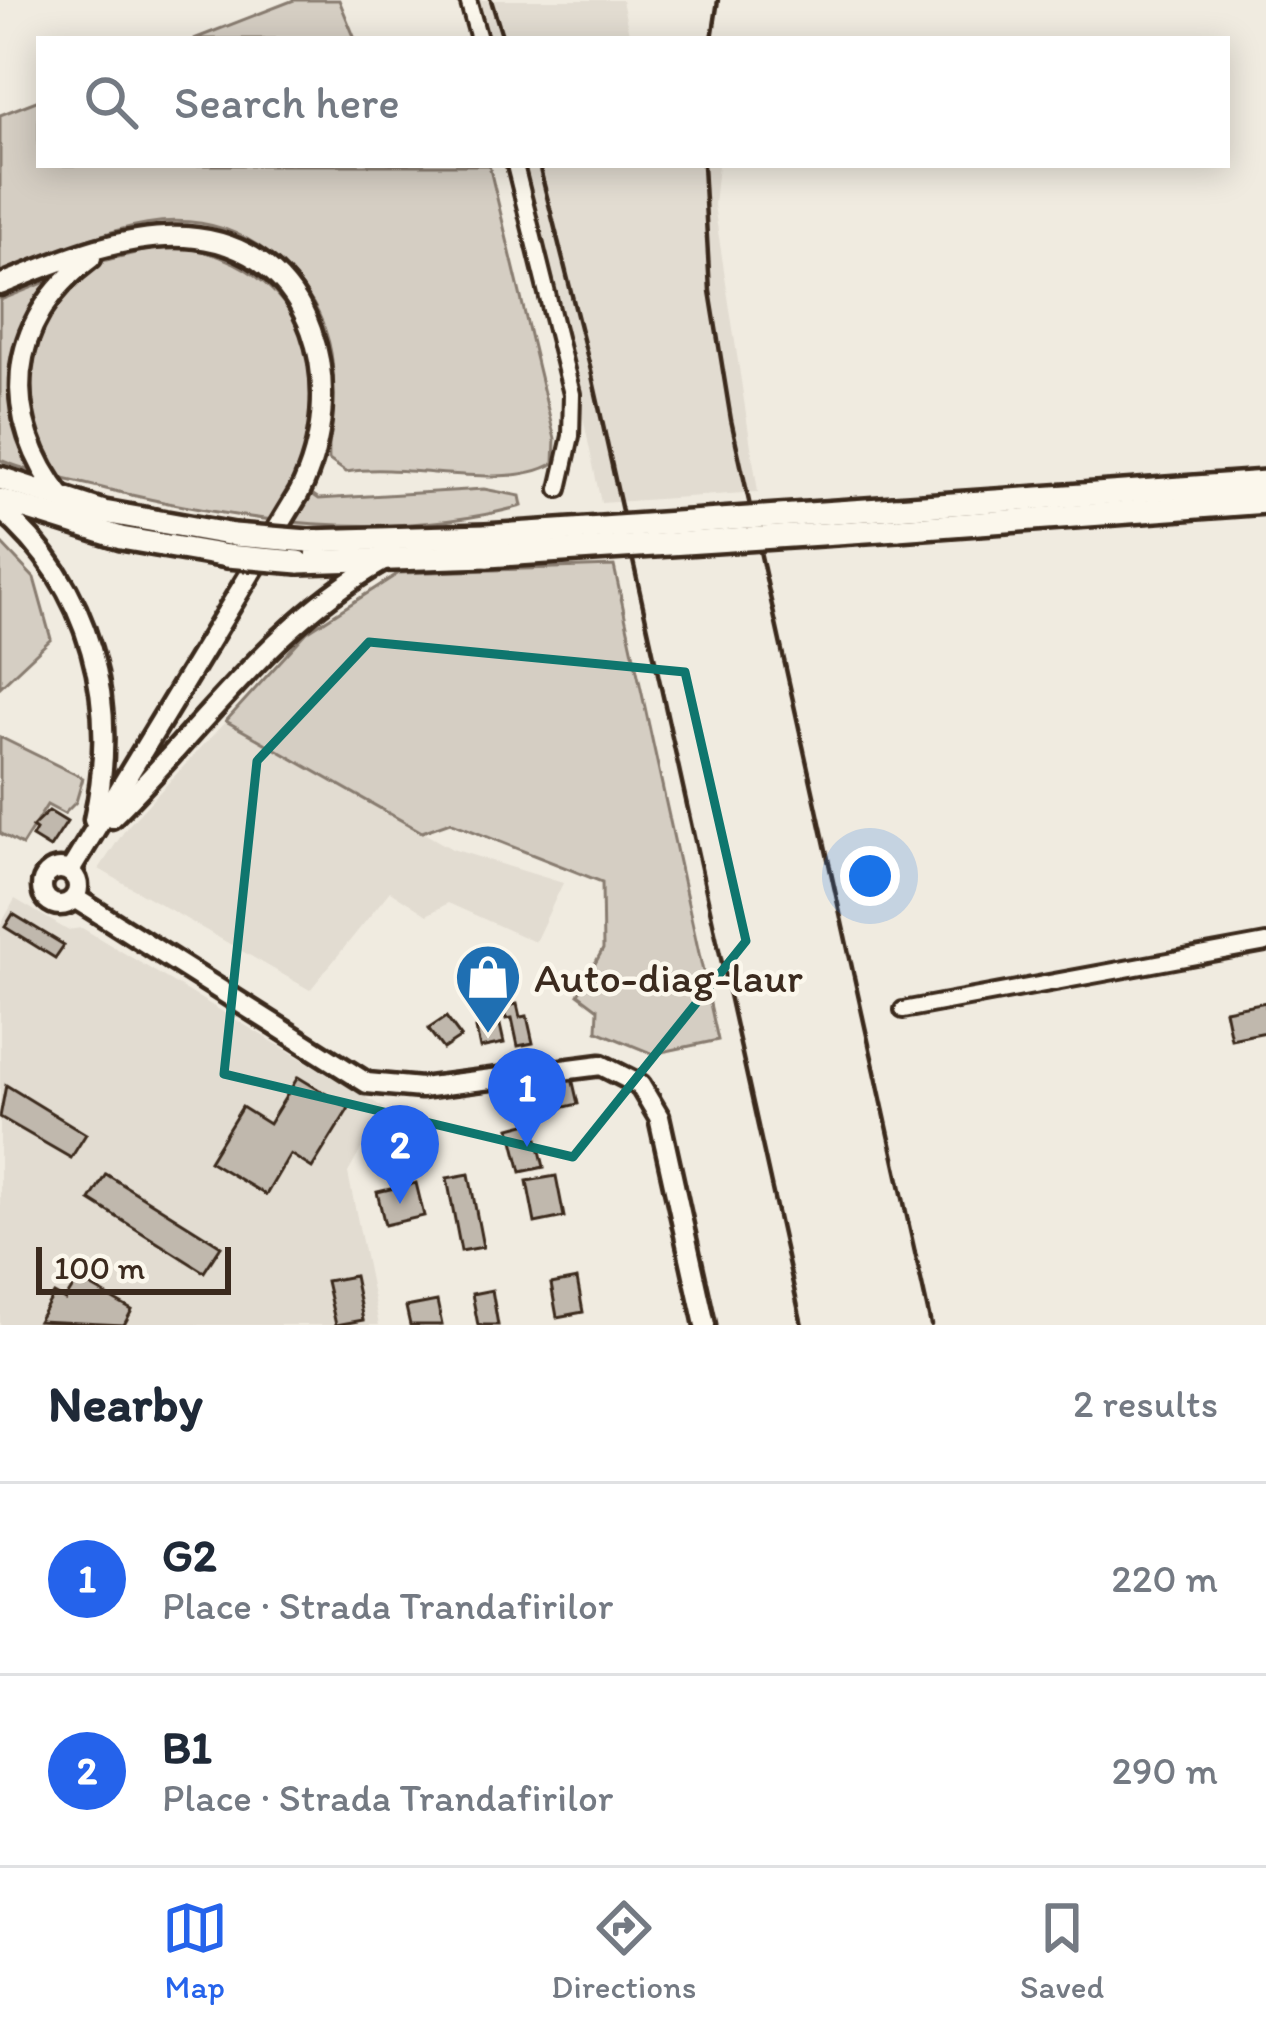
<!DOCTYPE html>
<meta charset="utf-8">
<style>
body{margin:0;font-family:Itim,sans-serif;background:#f6f6f7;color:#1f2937}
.scale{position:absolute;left:36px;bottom:30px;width:195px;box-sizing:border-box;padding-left:12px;border:6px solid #3b2a1e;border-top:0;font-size:33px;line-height:42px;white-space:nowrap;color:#3b2a1e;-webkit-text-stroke:9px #fbf7ec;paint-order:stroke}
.you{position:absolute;left:870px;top:876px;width:42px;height:42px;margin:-30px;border:9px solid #fff;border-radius:50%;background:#1a73e8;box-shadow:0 0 0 18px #1a73e833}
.badge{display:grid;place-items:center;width:78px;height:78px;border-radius:50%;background:#2563eb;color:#fff;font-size:39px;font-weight:700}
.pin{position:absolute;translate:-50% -99px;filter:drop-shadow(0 3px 6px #0008)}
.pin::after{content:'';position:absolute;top:63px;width:42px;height:36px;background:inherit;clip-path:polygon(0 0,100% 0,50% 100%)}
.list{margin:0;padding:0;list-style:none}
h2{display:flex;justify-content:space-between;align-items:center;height:156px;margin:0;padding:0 48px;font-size:51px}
h2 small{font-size:39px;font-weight:400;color:#747a83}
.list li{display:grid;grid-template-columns:78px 1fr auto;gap:36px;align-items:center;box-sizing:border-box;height:192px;padding:0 48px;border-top:3px solid #e0e1e3}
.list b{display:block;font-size:45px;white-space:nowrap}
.list p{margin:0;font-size:39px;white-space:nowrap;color:#747a83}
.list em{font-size:39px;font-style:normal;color:#747a83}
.icon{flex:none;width:66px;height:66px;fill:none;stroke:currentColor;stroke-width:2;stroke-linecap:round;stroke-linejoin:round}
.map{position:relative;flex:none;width:1266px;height:1325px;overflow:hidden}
.search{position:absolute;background:#fff;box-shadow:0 6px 30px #0003;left:36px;right:36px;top:36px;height:132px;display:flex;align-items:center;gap:30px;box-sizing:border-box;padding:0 42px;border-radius:0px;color:#747a83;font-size:45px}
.sheet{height:540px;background:#fff}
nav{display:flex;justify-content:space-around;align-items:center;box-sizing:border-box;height:168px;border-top:3px solid #e0e1e3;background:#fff;font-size:33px;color:#747a83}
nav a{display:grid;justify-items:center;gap:6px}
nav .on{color:#2563eb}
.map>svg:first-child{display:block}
.built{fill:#e2dcd1}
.green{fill:#d5cec3;stroke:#887c70;stroke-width:3}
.building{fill:#c0b8ad;stroke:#3b2a1e;stroke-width:3}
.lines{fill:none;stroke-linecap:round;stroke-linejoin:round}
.minor-casing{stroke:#3b2a1e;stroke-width:22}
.major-casing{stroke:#3b2a1e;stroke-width:27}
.highway-casing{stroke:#3b2a1e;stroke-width:30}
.minor{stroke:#fbf7ec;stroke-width:14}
.major{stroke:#fbf7ec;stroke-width:18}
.highway{stroke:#fbf7ec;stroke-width:21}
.rail{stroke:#3b2a1e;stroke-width:4.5}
.highway-bridge-casing{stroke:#3b2a1e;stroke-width:30;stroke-linecap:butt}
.highway-bridge{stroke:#fbf7ec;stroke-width:21}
.marked{fill:none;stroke:#0f766e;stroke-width:9;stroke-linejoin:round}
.labels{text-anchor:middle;stroke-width:9;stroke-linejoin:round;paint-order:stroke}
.poi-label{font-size:42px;fill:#3b2a1e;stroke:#fbf7ec;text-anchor:start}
</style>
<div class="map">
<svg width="1266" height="1325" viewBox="0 0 1266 1325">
<rect width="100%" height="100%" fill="#f0ebe0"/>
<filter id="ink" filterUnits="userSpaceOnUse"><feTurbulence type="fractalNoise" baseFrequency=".00833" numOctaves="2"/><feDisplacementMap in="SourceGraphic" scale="24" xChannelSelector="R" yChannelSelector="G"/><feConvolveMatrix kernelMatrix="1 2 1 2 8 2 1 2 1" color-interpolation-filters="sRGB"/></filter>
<g filter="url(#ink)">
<g class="built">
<polygon points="473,0 622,0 630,39 485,39"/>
<polygon points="523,165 718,165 714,205 758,492 601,503 558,298"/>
<polygon points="226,721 452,849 563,883 535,942 448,903 427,915 390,891 310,990 99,869 127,827"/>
<polygon points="15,899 67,930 82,928 384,1108 348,1173 379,1325 0,1325 0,926"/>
</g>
<g class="green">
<polygon points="294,0 339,0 355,39 194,39"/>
<path d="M39,100V165H489L555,439L554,463C506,492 410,462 346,472L329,460C327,417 341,377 326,333C317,303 297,278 274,258C188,184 88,238 0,278V115Z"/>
<path d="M168,245C268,254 326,327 313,428C311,446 299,464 293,481L319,499L484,489L520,496L522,506C385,543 241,522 106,489C71,480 34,474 0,460V300L94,263Z"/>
<polygon points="0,542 34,578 51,639 0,687"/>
<polygon points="614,566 718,1040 653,1054 597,1031 598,1009 578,994 603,949 602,882 450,822 422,832 226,721 307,632 399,573"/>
<polygon points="0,737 83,778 76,802 64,814 47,805 22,845 0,833"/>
</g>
<g class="building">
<polygon points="49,811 67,822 50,848 32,837 36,830 32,827"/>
<polygon points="13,914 64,945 55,958 5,927"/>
<polygon points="1266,1002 1266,1032 1231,1039 1225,1010"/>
<polygon points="517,1004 520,1017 527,1016 533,1043 518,1046 512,1018 506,1019 503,1007"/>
<polygon points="446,1017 461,1037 443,1049 428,1029"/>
<polygon points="500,1025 504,1043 480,1048 476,1029"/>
<polygon points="298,1077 349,1108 312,1168 290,1154 266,1195 209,1161 242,1107 269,1124"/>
<polygon points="572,1078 578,1104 540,1113 534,1086"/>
<polygon points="6,1085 86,1134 71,1158 0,1117"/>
<polygon points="533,1122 544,1167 521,1172 510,1128"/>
<polygon points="106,1174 221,1246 204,1272 90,1200"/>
<polygon points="469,1174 483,1247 461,1251 447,1178"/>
<polygon points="556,1176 564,1217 535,1223 527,1181"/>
<polygon points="416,1183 424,1216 385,1225 377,1192"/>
<polygon points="354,1276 363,1320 336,1325 326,1281"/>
<polygon points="78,1279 132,1310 124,1325 38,1321 54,1294 65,1300"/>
<polygon points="577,1279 583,1312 557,1317 551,1284"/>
<polygon points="492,1290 498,1325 478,1325 472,1294"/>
<polygon points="437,1301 442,1325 410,1325 406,1307"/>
</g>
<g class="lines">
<g class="minor-casing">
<g id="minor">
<polyline points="468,0 479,39"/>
<polyline points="515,165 572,394 571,436 559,489"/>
<polyline points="903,1010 1266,943"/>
</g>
</g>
<g class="major-casing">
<g id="major">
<path d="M0,285C57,262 123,233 186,237C318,246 350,392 299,493L70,871"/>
<path d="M63,499C0,419 4,322 91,258"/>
<path d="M0,509C92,587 120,704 94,820"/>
<path d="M111,818C201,731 271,624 382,562"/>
<circle cx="60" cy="887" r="18"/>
<polyline points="75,898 367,1083 421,1088 601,1065 640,1085 659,1117 705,1325"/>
</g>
</g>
<g class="highway-casing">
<g id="highway">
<polyline points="0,478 104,512 234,535"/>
<polyline points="0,500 121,538 227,556"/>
<polyline points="895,508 1266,482"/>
<polyline points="897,529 1266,502"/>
<polyline points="308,541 486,536"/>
<polyline points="299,562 488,556"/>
</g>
</g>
<use href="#minor" class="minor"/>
<use href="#major" class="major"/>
<use href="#highway" class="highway"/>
<g class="rail">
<polyline points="491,0 503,39"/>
<polyline points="712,39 718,0"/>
<polyline points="539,165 591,371 802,1325"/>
<polyline points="703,165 710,291 731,420 931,1325"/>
</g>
<g class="highway-bridge-casing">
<g id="highway-bridge">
<polyline points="234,535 308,541"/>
<polyline points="486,536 895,508"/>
<polyline points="227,556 299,562"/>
<polyline points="488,556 897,529"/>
</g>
</g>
<use href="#highway-bridge" class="highway-bridge"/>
</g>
</g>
<path class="marked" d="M369,642L685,672L746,941L573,1157L224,1074L257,761Z"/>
<defs>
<g id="shop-pin" transform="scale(3.45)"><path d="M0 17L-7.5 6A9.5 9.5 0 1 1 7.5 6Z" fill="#1f6fb2" stroke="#fbf7ec"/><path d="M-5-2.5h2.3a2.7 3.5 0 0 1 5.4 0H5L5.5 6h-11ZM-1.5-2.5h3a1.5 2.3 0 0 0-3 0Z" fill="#fff"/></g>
</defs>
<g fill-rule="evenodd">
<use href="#shop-pin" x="488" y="977"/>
</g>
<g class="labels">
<g class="poi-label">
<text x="534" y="992">Auto-diag-laur</text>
</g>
</g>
</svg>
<div class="scale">100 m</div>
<div class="you"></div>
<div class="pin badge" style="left:527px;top:1147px">1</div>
<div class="pin badge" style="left:400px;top:1204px">2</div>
<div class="search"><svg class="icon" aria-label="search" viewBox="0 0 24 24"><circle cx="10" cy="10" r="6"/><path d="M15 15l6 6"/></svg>Search here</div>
</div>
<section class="sheet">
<h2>Nearby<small>2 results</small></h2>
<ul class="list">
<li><span class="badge">1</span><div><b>G2</b><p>Place · Strada Trandafirilor</p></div><em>220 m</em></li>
<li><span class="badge">2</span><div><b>B1</b><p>Place · Strada Trandafirilor</p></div><em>290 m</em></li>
</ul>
</section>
<nav>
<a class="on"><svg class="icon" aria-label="map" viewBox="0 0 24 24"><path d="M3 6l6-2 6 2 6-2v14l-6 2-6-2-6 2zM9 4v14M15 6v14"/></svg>Map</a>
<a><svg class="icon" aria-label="directions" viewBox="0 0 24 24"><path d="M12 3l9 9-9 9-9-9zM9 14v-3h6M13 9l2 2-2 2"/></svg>Directions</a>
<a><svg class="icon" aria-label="saved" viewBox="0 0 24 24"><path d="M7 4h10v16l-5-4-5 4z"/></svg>Saved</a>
</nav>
